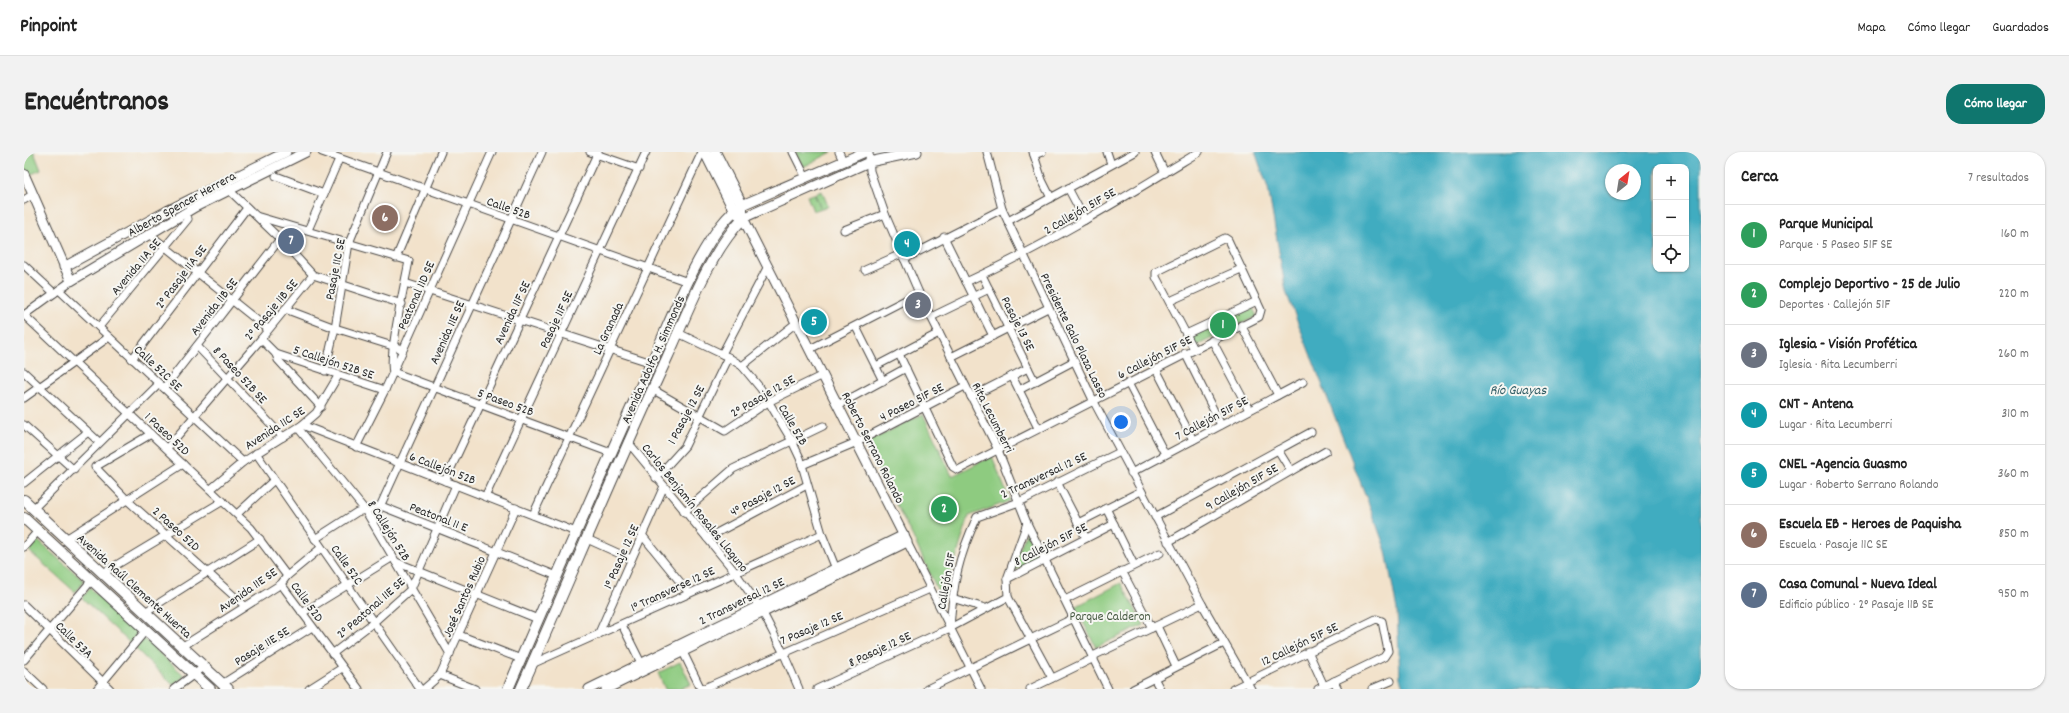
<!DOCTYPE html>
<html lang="es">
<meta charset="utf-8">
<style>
body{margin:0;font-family:Dekko,sans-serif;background:#f2f2f2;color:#222}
.controls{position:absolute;right:12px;top:12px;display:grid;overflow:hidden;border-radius:8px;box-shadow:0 1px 3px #0004}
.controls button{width:36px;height:36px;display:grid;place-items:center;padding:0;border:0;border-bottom:1px solid #e0e0e0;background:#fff;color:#222;font:20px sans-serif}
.compass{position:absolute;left:1581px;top:12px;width:36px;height:36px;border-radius:50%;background:#fff;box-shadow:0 1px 3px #0004;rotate:30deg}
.you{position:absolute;left:1097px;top:270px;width:14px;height:14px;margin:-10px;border:3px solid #fff;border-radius:50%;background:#1a73e8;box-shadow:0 0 0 6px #1a73e833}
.badge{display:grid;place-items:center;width:26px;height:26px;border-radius:50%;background:#0f766e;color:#fff;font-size:13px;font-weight:700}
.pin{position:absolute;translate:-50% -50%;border:2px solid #fff;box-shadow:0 1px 4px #0006}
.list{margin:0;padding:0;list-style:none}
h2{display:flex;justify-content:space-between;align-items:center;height:52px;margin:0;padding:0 16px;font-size:17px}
h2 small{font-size:13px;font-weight:400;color:#767676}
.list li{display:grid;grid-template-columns:26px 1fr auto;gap:12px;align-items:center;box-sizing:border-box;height:60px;padding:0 16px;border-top:1px solid #e0e0e0}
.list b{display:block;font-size:15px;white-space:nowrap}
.list p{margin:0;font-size:13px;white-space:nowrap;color:#767676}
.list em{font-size:13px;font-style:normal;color:#767676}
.icon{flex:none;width:22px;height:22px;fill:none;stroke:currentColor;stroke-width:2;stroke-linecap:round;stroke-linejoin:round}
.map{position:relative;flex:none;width:1677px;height:537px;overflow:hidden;border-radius:16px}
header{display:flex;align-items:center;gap:24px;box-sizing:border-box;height:56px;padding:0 20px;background:#fff;border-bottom:1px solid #e0e0e0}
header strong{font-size:19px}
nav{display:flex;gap:22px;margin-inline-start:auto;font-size:14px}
.intro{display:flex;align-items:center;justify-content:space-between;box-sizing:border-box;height:96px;padding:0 24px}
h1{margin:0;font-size:28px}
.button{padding:10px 18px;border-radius:16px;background:#0f766e;color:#fff;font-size:14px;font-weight:700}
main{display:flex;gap:24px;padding:0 24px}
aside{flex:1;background:#fff;border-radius:16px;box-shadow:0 1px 3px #0004}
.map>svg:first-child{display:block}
.green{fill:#8ecb80;stroke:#5c7b56}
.water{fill:#41acc0;stroke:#366c76;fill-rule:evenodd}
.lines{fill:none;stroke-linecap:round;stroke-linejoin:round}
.minor-casing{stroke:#494643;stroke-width:9}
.tertiary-casing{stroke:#494643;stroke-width:11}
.secondary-casing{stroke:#494643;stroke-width:12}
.minor{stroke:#fff;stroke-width:7}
.tertiary{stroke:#fff;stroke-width:9}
.secondary{stroke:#fff;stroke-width:10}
.labels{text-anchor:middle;stroke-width:4;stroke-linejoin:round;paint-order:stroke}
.street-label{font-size:13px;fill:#2b2b2b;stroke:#f6f6f2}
.park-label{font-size:13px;fill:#495b44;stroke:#f6f6f2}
.water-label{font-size:14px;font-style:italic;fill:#345f67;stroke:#f6f6f2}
</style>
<header>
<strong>Pinpoint</strong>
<nav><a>Mapa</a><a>Cómo llegar</a><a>Guardados</a></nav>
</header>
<div class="intro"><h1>Encuéntranos</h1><a class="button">Cómo llegar</a></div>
<main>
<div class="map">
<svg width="1677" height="537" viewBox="0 0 1677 537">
<rect width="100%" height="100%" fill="#f6f6f2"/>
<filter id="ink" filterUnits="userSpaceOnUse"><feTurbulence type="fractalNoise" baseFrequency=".025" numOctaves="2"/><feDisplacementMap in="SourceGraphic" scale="8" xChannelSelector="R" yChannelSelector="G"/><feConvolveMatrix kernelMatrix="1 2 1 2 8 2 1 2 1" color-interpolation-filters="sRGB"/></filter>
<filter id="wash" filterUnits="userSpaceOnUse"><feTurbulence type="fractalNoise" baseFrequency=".012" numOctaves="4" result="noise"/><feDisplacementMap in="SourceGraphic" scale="16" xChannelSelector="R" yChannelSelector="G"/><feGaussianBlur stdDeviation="0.9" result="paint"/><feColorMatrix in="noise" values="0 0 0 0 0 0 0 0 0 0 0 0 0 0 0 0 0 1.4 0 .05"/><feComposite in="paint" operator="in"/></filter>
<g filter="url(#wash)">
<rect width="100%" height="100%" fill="#f2e2cb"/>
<g class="green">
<polygon points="0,0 10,0 17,18 3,24 0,16"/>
<polygon points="771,0 808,0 779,15"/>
<polygon points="798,39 804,54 789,59 783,44 790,42 796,55 791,42"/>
<polygon points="1227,153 1233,164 1172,194 1165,182"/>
<polygon points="899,262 928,324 968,304 986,349 945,364 920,445 917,446 889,385 840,292"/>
<polygon points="1003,379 1015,407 987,420"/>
<polygon points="13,388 60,429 51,440 5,399"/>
<polygon points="1097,431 1120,473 1072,495 1051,455"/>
<polygon points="66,436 115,481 106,491 58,446"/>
<polygon points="120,487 161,524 149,533 111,496"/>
<polygon points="656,510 667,532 656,537 641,537 634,521"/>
</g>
<path class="water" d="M1231,0H1677V537H1380L1376,526L1373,458L1362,399L1348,360L1262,140L1244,36ZM1632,15H1662V117H1632ZM1587,18H1611V42H1587Z"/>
</g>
<g filter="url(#ink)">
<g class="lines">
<g class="minor-casing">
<g id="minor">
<polyline points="298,0 664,130"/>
<polyline points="566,0 615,17"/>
<polyline points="769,0 782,26"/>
<polyline points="815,0 819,9"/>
<polyline points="845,0 846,19 861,62 895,141 974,298 1003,371 1084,537"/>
<polyline points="963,0 978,57 1069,248 1178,452 1227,537"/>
<polyline points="1009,0 1018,28 1027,46"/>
<polyline points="1083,0 1087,12"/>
<polyline points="1131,0 1141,21"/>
<polyline points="1010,3 1018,0"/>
<polyline points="252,24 300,42"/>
<polyline points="1044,36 1061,68"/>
<polyline points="205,38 256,87 289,123 378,152"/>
<polyline points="0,48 8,43"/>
<path d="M232,64L385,109C381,131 364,204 369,220L587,301"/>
<polyline points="984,69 1111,0"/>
<polyline points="284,78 315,7"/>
<polyline points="820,78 861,62"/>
<polyline points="129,85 244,177"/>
<polyline points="920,85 969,184"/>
<polyline points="372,106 417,0"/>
<polyline points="880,107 978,57"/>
<polyline points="0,113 30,141"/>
<polyline points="841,118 877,102"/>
<polyline points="958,123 1011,230"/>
<path d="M942,130C1023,93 1099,46 1175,0"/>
<polyline points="381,131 628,211"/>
<polyline points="35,138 219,310"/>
<polyline points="1146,149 1217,117"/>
<polyline points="261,157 311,176 375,196"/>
<polyline points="0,163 227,376 263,424"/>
<polyline points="0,163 47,129"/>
<polyline points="907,165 965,137"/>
<polyline points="1217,173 1254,243"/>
<polyline points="75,175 164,67"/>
<polyline points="832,175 859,229"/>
<polyline points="654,181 704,205 718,214 737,237 768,289 776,306 798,382 812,417"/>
<polyline points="1162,182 1233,149"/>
<polyline points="237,187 252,202 254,208 297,255"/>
<polyline points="1188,188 1225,258"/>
<polyline points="173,194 259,285"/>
<polyline points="786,197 895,141"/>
<polyline points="1161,201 1197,273"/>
<polyline points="252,202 361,238"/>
<polyline points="698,202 744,114"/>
<polyline points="875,202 929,315 934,318 1235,165 1237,158 1204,88 1201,86 1132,120 1132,125 1170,197"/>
<polyline points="927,205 1024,156"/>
<polyline points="108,207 223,56"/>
<polyline points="718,214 772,171"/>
<polyline points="852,214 915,181"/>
<polyline points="1132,217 1169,288"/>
<polyline points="301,219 311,176 325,91 363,0"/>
<polyline points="0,220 75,290"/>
<polyline points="988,224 1014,276"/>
<polyline points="1104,231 1141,302"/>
<polyline points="140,236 256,87"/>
<polyline points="628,237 701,279 744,250 799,223"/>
<polyline points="995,238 1050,209"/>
<polyline points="947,245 1004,216"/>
<polyline points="0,246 85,185"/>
<polyline points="814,253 882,216"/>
<polyline points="0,273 50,318"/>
<polyline points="278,273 552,380"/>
<polyline points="274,276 341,358 426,502"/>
<polyline points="127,282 71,315 103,348 221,454"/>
<polyline points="604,290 711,420 735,454"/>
<polyline points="332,295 361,238 468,0"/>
<polyline points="143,296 237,187 289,123"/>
<polyline points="1254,298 1267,319"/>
<polyline points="232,301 396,537"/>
<polyline points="778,313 833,290 941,234"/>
<polyline points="1107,321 1279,230"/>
<polyline points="632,326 661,294 704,205"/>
<polyline points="421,329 574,0"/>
<polyline points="1033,330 1062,386"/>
<polyline points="0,331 64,280"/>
<polyline points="187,337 219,310 278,273 292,261 314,224"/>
<polyline points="461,345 622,0"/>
<polyline points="1082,356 1110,413"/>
<polyline points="9,357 135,232"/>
<polyline points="660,360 709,317 799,274"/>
<polyline points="213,362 250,328"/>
<polyline points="509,363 678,0"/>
<polyline points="1131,365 1287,280"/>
<polyline points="349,370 518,0"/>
<polyline points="1054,371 1117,339"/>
<polyline points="618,383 665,441"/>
<polyline points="683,386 783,333"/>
<polyline points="42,387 159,312"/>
<polyline points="291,387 333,360 357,354 533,424"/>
<polyline points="563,387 607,407"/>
<polyline points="883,390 957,537"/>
<polyline points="1144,390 1302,299"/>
<polyline points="0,395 14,379"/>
<polyline points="372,410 514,467"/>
<polyline points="1098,419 1128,476"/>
<polyline points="79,421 199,349"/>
<polyline points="983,427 1003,371"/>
<polyline points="257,432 335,537"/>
<polyline points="984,445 1028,526"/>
<polyline points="928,446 961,456"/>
<polyline points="1041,448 1136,401"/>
<polyline points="0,453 86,537"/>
<polyline points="121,460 236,387"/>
<polyline points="278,461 369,405"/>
<polyline points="739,461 759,500 775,537"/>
<polyline points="598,473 617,511"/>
<polyline points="1133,474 1152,514"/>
<path d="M926,476C929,431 934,406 953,365L995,350L1096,300"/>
<polyline points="435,483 497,507"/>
<polyline points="574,483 640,334"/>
<polyline points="159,494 257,432 263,424 297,396"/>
<polyline points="1284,499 1300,534"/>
<polyline points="659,500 677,537"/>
<polyline points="308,502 350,470 387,437 432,333"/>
<polyline points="1069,504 1178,452"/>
<polyline points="0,508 68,428"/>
<polyline points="508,512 798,382"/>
<polyline points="0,519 19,537"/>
<polyline points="416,523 451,537"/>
<polyline points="1130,526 1136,537"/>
<polyline points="1310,529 1314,537"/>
<polyline points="198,532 288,475"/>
<polyline points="73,537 122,478"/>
<polyline points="150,537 180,515"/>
<polyline points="285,537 318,516"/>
<polyline points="400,537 416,523 492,356"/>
<polyline points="678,537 906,437"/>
<polyline points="793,537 926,476 984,445 983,427 1090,372"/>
<polyline points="903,537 1050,466"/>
<polyline points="1006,537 1070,506"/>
<polyline points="1109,537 1200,491"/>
<polyline points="1209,537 1352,467 1358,469 1364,499 1360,505 1294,537"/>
<polyline points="1348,537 1367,529"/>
</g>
</g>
<g class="tertiary-casing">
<g id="tertiary">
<polyline points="0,22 47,129 171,55 282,0"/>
<polyline points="718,53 841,0"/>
<polyline points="40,115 143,59 262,0"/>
<polyline points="565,537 880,383"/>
<polyline points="582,537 883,390 719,66 845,10 893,0"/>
</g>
</g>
<g class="secondary-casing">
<g id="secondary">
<polyline points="681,0 710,58 714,62"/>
<polyline points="691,0 718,53 718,60"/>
<polyline points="0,348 204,537"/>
<polyline points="0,366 186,537"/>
<path d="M484,537C531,428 578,320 627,212C646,171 680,77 718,53"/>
<path d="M497,537C546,427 592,315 643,206C665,158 683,105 719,66"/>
</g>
</g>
<use href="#minor" class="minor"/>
<use href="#tertiary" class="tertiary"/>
<use href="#secondary" class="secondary"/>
</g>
</g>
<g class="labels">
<g class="street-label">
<text transform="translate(157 51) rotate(-29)" y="5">Alberto Spencer Herrera</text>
<text transform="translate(485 55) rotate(19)" y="5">Calle 52B</text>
<text transform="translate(1055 58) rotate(-30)" y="5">2 Callejón 51F SE</text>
<text transform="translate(111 114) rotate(-50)" y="5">Avenida 11A SE</text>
<text transform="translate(310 117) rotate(-79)" y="5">Pasaje 11C SE</text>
<text transform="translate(156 124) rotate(-53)" y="5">2° Pasaje 11A SE</text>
<text transform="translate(391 143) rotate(-66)" y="5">Peatonal 11D SE</text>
<text transform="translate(189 154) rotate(-52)" y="5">Avenida 11B SE</text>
<text transform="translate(246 157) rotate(-50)" y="5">2° Pasaje 11B SE</text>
<text transform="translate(487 160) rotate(-65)" y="5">Avenida 11F SE</text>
<text transform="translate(531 167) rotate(-65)" y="5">Pasaje 11F SE</text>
<text transform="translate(995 171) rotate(63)" y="5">Pasaje 13 SE</text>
<text transform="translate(583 176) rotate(-65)" y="5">La Granada</text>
<text transform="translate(422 180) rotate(-66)" y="5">Avenida 11E SE</text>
<text transform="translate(1051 183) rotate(64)" y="5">Presidente Galo Plaza Lasso</text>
<text transform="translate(1130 204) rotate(-27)" y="5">6 Callejón 51F SE</text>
<text transform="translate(628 207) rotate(-66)" y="5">Avenida Adolfo H. Simmonds</text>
<text transform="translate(310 209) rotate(18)" y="5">5 Callejón 52B SE</text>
<text transform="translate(135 215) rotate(43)" y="5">Calle 52C SE</text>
<text transform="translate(217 222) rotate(47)" y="5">8 Paseo 52B SE</text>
<text transform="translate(738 243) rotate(-30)" y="5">2° Pasaje 12 SE</text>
<text transform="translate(482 249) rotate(20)" y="5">5 Paseo 52B</text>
<text transform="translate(887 249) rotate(-27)" y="5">4 Paseo 51F SE</text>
<text transform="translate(661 262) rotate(-62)" y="5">1 Pasaje 12 SE</text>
<text transform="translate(970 265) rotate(63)" y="5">Rita Lecumberri</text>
<text transform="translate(1187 265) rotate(-28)" y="5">7 Callejón 51F SE</text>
<text transform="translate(770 272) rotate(60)" y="5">Calle 52B</text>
<text transform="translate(250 275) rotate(-33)" y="5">Avenida 11C SE</text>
<text transform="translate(144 281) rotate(43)" y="5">1 Paseo 52D</text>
<text transform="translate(850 295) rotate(63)" y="5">Roberto Serrano Rolando</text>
<text transform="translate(419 315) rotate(21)" y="5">6 Callejón 52B</text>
<text transform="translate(1019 322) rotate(-25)" y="5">2 Transversal 12 SE</text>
<text transform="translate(1217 334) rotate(-30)" y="5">9 Callejón 51F SE</text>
<text transform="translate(738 343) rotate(-28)" y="5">4° Pasaje 12 SE</text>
<text transform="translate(672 355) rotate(51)" y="5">Carlos Benjamín Rosales Llaguno</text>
<text transform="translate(415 364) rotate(21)" y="5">Peatonal 11 E</text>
<text transform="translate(153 376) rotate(42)" y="5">2 Paseo 52D</text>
<text transform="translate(366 378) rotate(58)" y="5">8 Callejón 52B</text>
<text transform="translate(1026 391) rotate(-27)" y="5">8 Callejón 51F SE</text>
<text transform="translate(596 404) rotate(-66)" y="5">1° Pasaje 12 SE</text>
<text transform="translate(324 412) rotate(55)" y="5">Calle 52C</text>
<text transform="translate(921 429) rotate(-80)" y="5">Callejón 51F</text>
<text transform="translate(111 433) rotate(42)" y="5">Avenida Raúl Clemente Huerta</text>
<text transform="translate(648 436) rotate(-25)" y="5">1° Transverse 12 SE</text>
<text transform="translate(223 437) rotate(-35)" y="5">Avenida 11E SE</text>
<text transform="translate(439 444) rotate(-66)" y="5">José Santos Rubio</text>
<text transform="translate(717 448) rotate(-26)" y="5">2 Transversal 12 SE</text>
<text transform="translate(284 449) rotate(54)" y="5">Calle 52D</text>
<text transform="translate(346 455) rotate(-41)" y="5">2° Peatonal 11E SE</text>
<text transform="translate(787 475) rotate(-23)" y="5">7 Pasaje 12 SE</text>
<text transform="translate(51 487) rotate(44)" y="5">Calle 53A</text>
<text transform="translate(1275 491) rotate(-26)" y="5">12 Callejón 51F SE</text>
<text transform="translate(237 493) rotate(-32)" y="5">Pasaje 11E SE</text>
<text transform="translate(855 496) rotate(-25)" y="5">8 Pasaje 12 SE</text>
</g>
<g class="park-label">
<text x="1086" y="468">Parque Calderon</text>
</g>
<g class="water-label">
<text x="1494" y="242">Río Guayas</text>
</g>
</g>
</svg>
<div class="controls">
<button>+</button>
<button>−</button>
<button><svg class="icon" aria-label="locate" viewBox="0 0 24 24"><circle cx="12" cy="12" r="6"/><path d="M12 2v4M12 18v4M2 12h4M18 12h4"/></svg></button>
</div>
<svg class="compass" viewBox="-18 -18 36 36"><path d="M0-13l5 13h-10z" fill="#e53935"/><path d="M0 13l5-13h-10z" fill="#767676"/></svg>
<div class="you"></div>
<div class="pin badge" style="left:1199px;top:173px;background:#2e9e5b">1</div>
<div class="pin badge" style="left:920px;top:357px;background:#2e9e5b">2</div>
<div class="pin badge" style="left:894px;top:153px;background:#6b7280">3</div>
<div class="pin badge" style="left:883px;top:92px;background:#0f9aa8">4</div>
<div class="pin badge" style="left:790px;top:170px;background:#0f9aa8">5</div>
<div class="pin badge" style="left:361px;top:66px;background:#8d6e63">6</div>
<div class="pin badge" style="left:267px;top:89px;background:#5c6f8a">7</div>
</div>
<aside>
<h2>Cerca<small>7 resultados</small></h2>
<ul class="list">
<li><span class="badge" style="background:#2e9e5b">1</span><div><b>Parque Municipal</b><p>Parque · 5 Paseo 51F SE</p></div><em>160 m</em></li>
<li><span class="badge" style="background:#2e9e5b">2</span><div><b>Complejo Deportivo - 25 de Julio</b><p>Deportes · Callejón 51F</p></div><em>220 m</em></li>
<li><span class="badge" style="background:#6b7280">3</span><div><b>Iglesia - Visión Profética</b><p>Iglesia · Rita Lecumberri</p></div><em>260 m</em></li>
<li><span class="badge" style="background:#0f9aa8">4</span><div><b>CNT - Antena</b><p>Lugar · Rita Lecumberri</p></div><em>310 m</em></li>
<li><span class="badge" style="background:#0f9aa8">5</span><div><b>CNEL -Agencia Guasmo</b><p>Lugar · Roberto Serrano Rolando</p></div><em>360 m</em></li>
<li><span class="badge" style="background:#8d6e63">6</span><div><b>Escuela EB - Heroes de Paquisha</b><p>Escuela · Pasaje 11C SE</p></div><em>850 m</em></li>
<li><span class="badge" style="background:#5c6f8a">7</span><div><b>Casa Comunal - Nueva Ideal</b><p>Edificio público · 2° Pasaje 11B SE</p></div><em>950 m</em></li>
</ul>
</aside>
</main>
